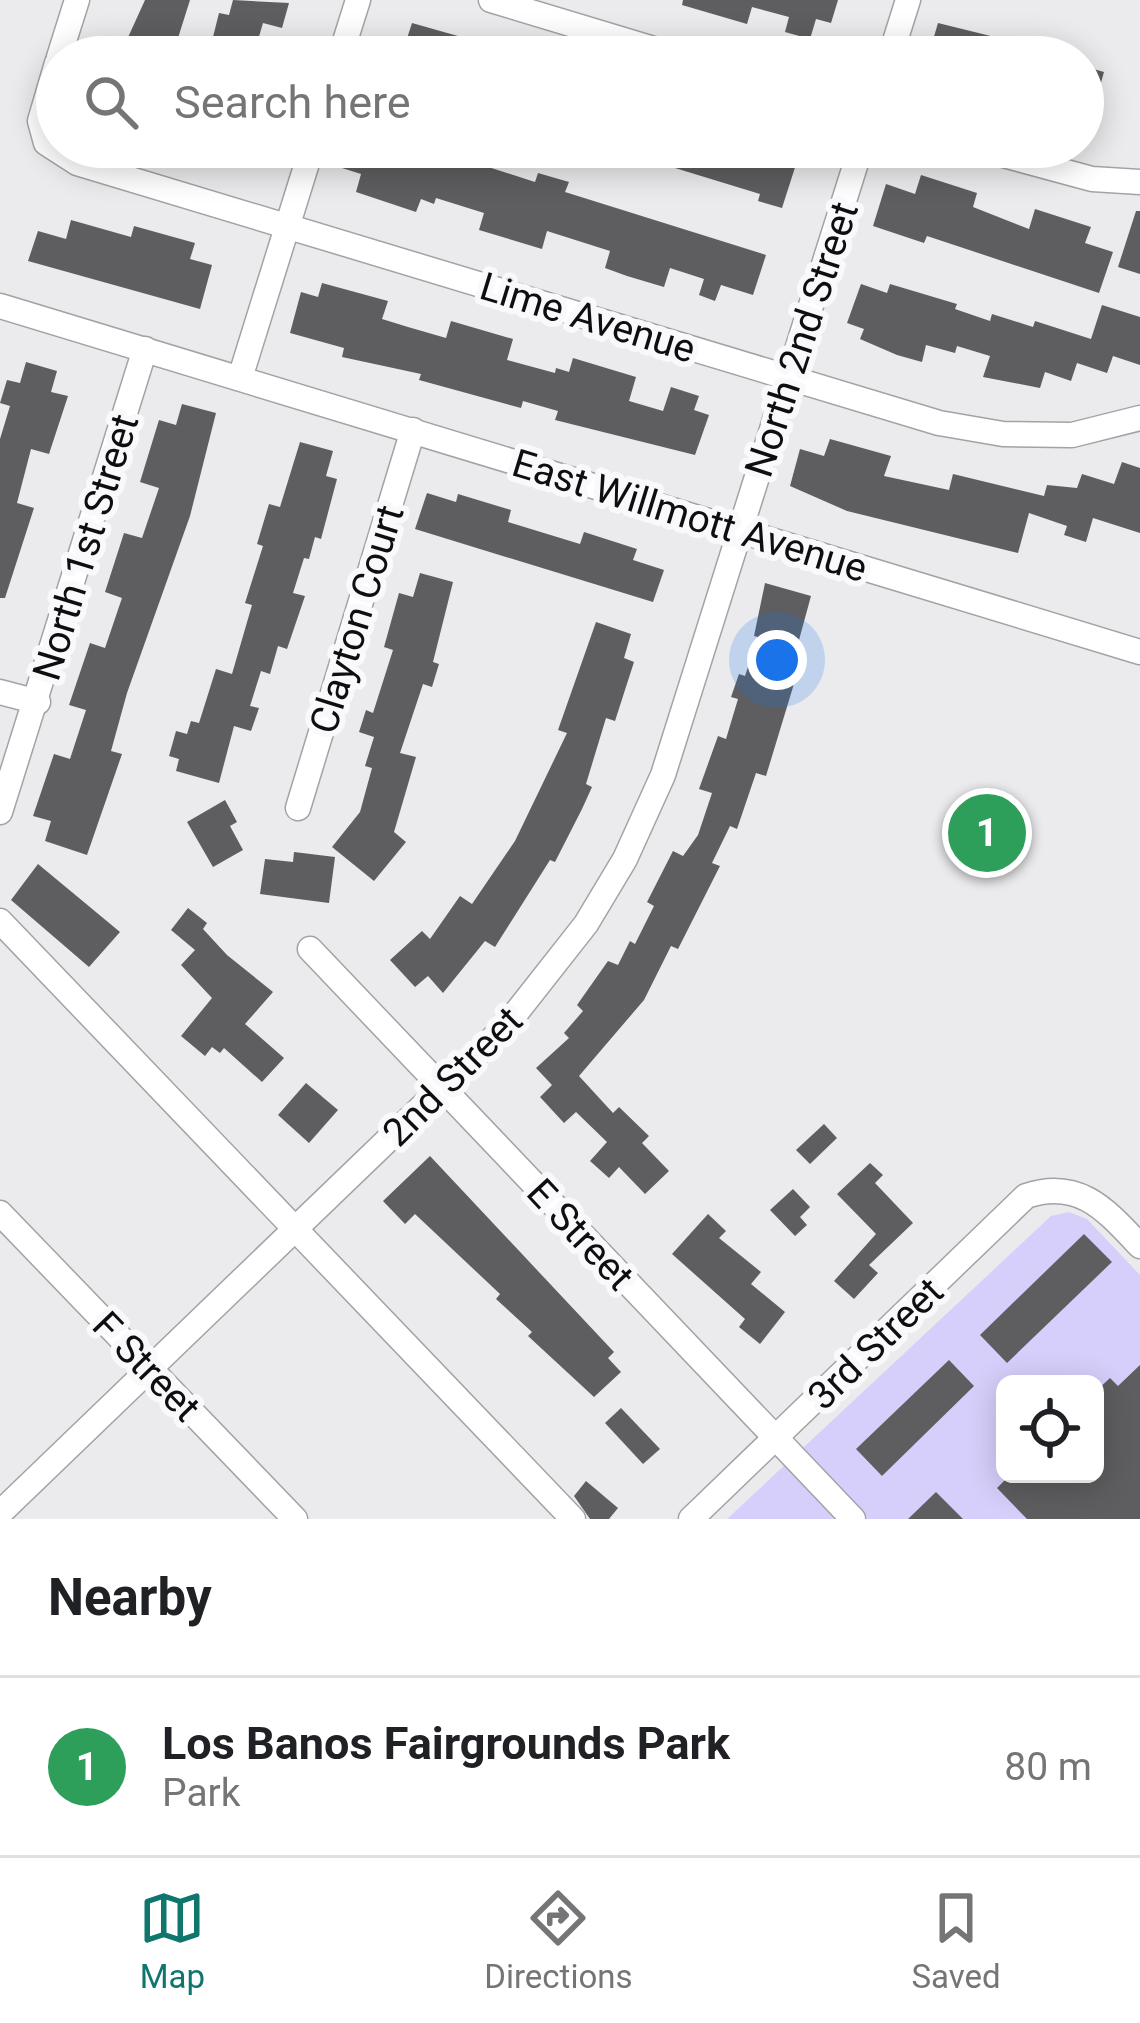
<!DOCTYPE html>
<style>
body{margin:0;font-family:Roboto,sans-serif;background:#f2f2f2;color:#202124}
.controls{position:absolute;right:36px;bottom:36px;display:grid;overflow:hidden;border-radius:18px;box-shadow:0 6px 30px #0003}
.controls button{width:108px;height:108px;display:grid;place-items:center;padding:0;border:0;border-bottom:3px solid #e0e0e0;background:#fff;color:#202124;font:60px sans-serif}
.you{position:absolute;left:777px;top:660px;width:42px;height:42px;margin:-30px;border:9px solid #fff;border-radius:50%;background:#1a73e8;box-shadow:0 0 0 18px #1a73e833}
.badge{display:grid;place-items:center;width:78px;height:78px;border-radius:50%;background:#0f766e;color:#fff;font-size:39px;font-weight:700}
.pin{position:absolute;translate:-50% -50%;border:6px solid #fff;box-shadow:0 3px 12px #0006}
.list{margin:0;padding:0;list-style:none}
h2{display:flex;justify-content:space-between;align-items:center;height:156px;margin:0;padding:0 48px;font-size:51px}
h2 small{font-size:39px;font-weight:400;color:#757577}
.list li{display:grid;grid-template-columns:78px 1fr auto;gap:36px;align-items:center;box-sizing:border-box;height:180px;padding:0 48px;border-top:3px solid #e0e0e0}
.list b{display:block;font-size:45px;white-space:nowrap}
.list p{margin:0;font-size:39px;white-space:nowrap;color:#757577}
.list em{font-size:39px;font-style:normal;color:#757577}
.icon{flex:none;width:66px;height:66px;fill:none;stroke:currentColor;stroke-width:2;stroke-linecap:round;stroke-linejoin:round}
.map{position:relative;flex:none;width:1140px;height:1519px;overflow:hidden}
.search{position:absolute;background:#fff;box-shadow:0 6px 30px #0003;left:36px;right:36px;top:36px;height:132px;display:flex;align-items:center;gap:30px;box-sizing:border-box;padding:0 42px;border-radius:66px;color:#757577;font-size:45px}
.sheet{height:336px;background:#fff}
nav{display:flex;justify-content:space-around;align-items:center;box-sizing:border-box;height:168px;border-top:3px solid #e0e0e0;background:#fff;font-size:33px;color:#757577}
nav a{display:grid;justify-items:center;gap:6px}
nav .on{color:#0f766e}
.map>svg:first-child{display:block}
.green{fill:#d7cffb;fill-rule:evenodd}
.building{fill:#5e5d60}
.lines{fill:none;stroke-linecap:round;stroke-linejoin:round}
.minor-casing{stroke:#a3a3a6;stroke-width:27}
.minor{stroke:#fff;stroke-width:24}
.labels{text-anchor:middle;stroke-width:12;stroke-linejoin:round;paint-order:stroke}
.street-label{font-size:39px;fill:#0f0e0f;stroke:#f9f8fb}
</style>
<div class="map">
<svg width="1140" height="1519" viewBox="0 0 1140 1519">
<rect width="100%" height="100%" fill="#ebebee"/>
<path class="green" d="M1069,1212L1087,1219L1140,1275V1519H727L1051,1216ZM1005,1384H1095V1474H1005Z"/>
<g class="building">
<polygon points="145,0 190,0 172,57 100,57 106,38 125,44"/>
<polygon points="233,0 289,3 282,28 263,23 253,57 208,57 219,13 229,15"/>
<polygon points="683,0 838,0 831,23 816,19 810,39 785,32 789,17 752,7 747,24 682,5"/>
<polygon points="412,23 472,40 467,57 401,57"/>
<polygon points="938,23 1055,52 1054,57 928,57"/>
<polygon points="1083,66 1104,72 1088,128 1083,128"/>
<polygon points="349,147 454,147 451,155 535,182 538,173 569,182 565,192 766,255 753,295 721,285 715,301 699,295 704,279 670,268 664,287 627,276 605,268 610,251 547,231 542,249 479,230 484,213 436,198 434,204 421,199 416,212 356,192 361,174 342,168"/>
<polygon points="682,147 771,147 799,155 782,208 758,201 760,194 675,168"/>
<polygon points="921,175 977,193 973,207 1029,229 1035,209 1091,227 1085,243 1113,252 1099,293 927,236 924,243 873,226 886,184 915,194"/>
<polygon points="1136,211 1140,211 1140,274 1118,267"/>
<polygon points="71,220 131,237 134,226 195,243 190,259 212,265 200,309 28,261 38,231 66,239"/>
<polygon points="322,283 388,301 382,319 408,327 446,338 451,321 513,339 507,360 555,373 556,368 569,372 573,358 636,377 629,401 663,411 671,387 699,396 694,410 709,415 695,455 555,420 558,411 523,401 521,408 419,380 421,374 342,357 344,348 290,333 301,292 318,297"/>
<polygon points="861,284 887,293 890,284 957,304 955,309 990,321 992,314 1033,327 1035,321 1091,339 1102,305 1140,317 1140,365 1113,356 1107,373 1077,363 1071,381 1045,372 1040,388 983,377 990,356 957,346 955,353 926,345 922,362 897,355 860,339 864,329 847,323"/>
<polygon points="26,362 57,371 51,392 68,396 49,454 31,449 17,503 34,508 5,598 0,598 0,439 10,406 0,403 7,380 20,383"/>
<polygon points="182,404 216,413 190,516 127,693 111,751 122,754 87,855 45,841 51,821 33,816 54,754 70,759 86,710 69,705 90,643 105,648 122,598 105,592 124,533 142,538 159,488 140,482 159,420 176,425"/>
<polygon points="830,439 891,456 884,476 949,490 953,474 1044,496 1047,485 1077,488 1082,474 1114,484 1122,462 1140,468 1140,533 1093,518 1086,542 1064,535 1067,526 1029,513 1018,553 847,511 790,486 800,449 824,456"/>
<polygon points="300,442 333,451 326,476 337,479 321,539 315,537 309,559 304,558 293,593 305,596 287,649 278,646 270,674 261,671 250,706 259,708 251,731 234,726 219,783 176,771 179,759 169,756 176,731 187,734 191,721 199,723 216,669 232,674 252,605 245,603 263,546 257,544 269,504 280,507"/>
<polygon points="427,493 456,502 458,494 511,510 508,522 580,544 584,532 637,549 633,560 664,570 653,602 415,529"/>
<polygon points="420,573 453,582 433,662 439,664 432,687 423,684 400,753 416,757 394,832 406,842 374,881 332,847 360,812 372,768 365,766 374,737 359,732 366,710 373,713 393,650 384,647 399,593 413,597"/>
<polygon points="765,583 811,596 793,662 800,664 766,776 756,773 737,829 730,826 712,863 720,866 678,949 671,946 644,1000 579,1076 613,1113 619,1107 649,1136 642,1143 669,1171 645,1194 619,1167 609,1178 590,1161 607,1142 576,1112 564,1123 540,1097 552,1085 536,1068 569,1038 564,1033 583,1011 577,1005 608,961 618,965 630,941 635,944 654,906 647,902 673,851 683,856 698,835 712,793 699,789 718,736 726,739 738,699 731,697 739,674 745,676 758,637 754,636"/>
<polygon points="596,622 631,634 624,658 634,662 615,721 606,718 586,784 592,787 582,809 555,862 550,860 495,947 485,941 443,993 428,976 415,987 390,960 422,931 430,939 460,896 472,904 515,841 567,733 558,730"/>
<polygon points="225,800 237,822 230,826 243,850 213,867 187,822"/>
<polygon points="294,852 335,857 329,903 260,894 265,859 293,862"/>
<polygon points="38,864 120,932 89,967 11,900"/>
<polygon points="188,908 207,923 203,929 227,955 273,992 245,1024 284,1058 262,1082 224,1048 220,1053 212,1047 205,1056 181,1036 212,998 181,965 195,950 171,930"/>
<polygon points="306,1083 338,1110 309,1143 278,1115"/>
<polygon points="824,1124 837,1138 810,1164 796,1150"/>
<polygon points="430,1156 614,1352 608,1358 621,1372 594,1397 528,1336 532,1332 496,1299 500,1294 415,1214 405,1224 383,1201"/>
<polygon points="870,1163 883,1175 875,1183 913,1223 869,1265 878,1273 854,1299 834,1281 876,1234 837,1194"/>
<polygon points="793,1189 810,1207 800,1217 807,1225 795,1236 770,1210"/>
<polygon points="708,1214 726,1231 719,1238 761,1272 751,1284 785,1312 760,1344 739,1327 745,1319 672,1254"/>
<polygon points="1084,1234 1112,1262 1007,1363 980,1335"/>
<polygon points="949,1360 974,1386 882,1476 856,1449"/>
<polygon points="1140,1365 1140,1519 1027,1519 997,1488 1011,1474 1095,1474 1095,1392 1110,1378 1118,1386"/>
<polygon points="621,1408 660,1449 643,1464 605,1423"/>
<polygon points="586,1481 618,1508 609,1519 590,1519 574,1496"/>
<polygon points="936,1492 963,1519 908,1519"/>
</g>
<g class="lines">
<g class="minor-casing">
<g id="minor">
<polyline points="491,0 680,57"/>
<polyline points="59,57 77,0"/>
<polyline points="340,57 358,0"/>
<polyline points="890,57 908,0"/>
<polyline points="57,63 40,121 46,143 77,163 939,423 1003,434 1072,435 1140,418"/>
<polyline points="974,147 1092,179 1140,182"/>
<polyline points="0,306 1140,652"/>
<polyline points="240,378 312,147"/>
<polyline points="0,692 38,702"/>
<polyline points="298,808 413,430"/>
<polyline points="0,812 145,349"/>
<polyline points="0,921 573,1519"/>
<polyline points="310,949 853,1519"/>
<polyline points="0,1213 295,1519"/>
<polyline points="0,1513 505,1027 586,924 625,859 663,775 861,147"/>
<path d="M691,1519L1026,1196C1079,1178 1106,1210 1140,1246"/>
</g>
</g>
<use href="#minor" class="minor"/>
</g>
<g class="labels">
<g class="street-label">
<text transform="translate(588 317) rotate(17)" y="14">Lime Avenue</text>
<text transform="translate(801 339) rotate(-72)" y="14">North 2nd Street</text>
<text transform="translate(690 515) rotate(17)" y="14">East Willmott Avenue</text>
<text transform="translate(85 547) rotate(-73)" y="14">North 1st Street</text>
<text transform="translate(356 619) rotate(-73)" y="14">Clayton Court</text>
<text transform="translate(452 1076) rotate(-45)" y="14">2nd Street</text>
<text transform="translate(581 1234) rotate(47)" y="14">E Street</text>
<text transform="translate(875 1343) rotate(-44)" y="14">3rd Street</text>
<text transform="translate(147 1366) rotate(46)" y="14">F Street</text>
</g>
</g>
</svg>
<div class="controls">
<button><svg class="icon" aria-label="locate" viewBox="0 0 24 24"><circle cx="12" cy="12" r="6"/><path d="M12 2v4M12 18v4M2 12h4M18 12h4"/></svg></button>
</div>
<div class="you"></div>
<div class="pin badge" style="left:987px;top:833px;background:#2e9e5b">1</div>
<div class="search"><svg class="icon" aria-label="search" viewBox="0 0 24 24"><circle cx="10" cy="10" r="6"/><path d="M15 15l6 6"/></svg>Search here</div>
</div>
<section class="sheet">
<h2>Nearby<small></small></h2>
<ul class="list">
<li><span class="badge" style="background:#2e9e5b">1</span><div><b>Los Banos Fairgrounds Park</b><p>Park</p></div><em>80 m</em></li>
</ul>
</section>
<nav>
<a class="on"><svg class="icon" aria-label="map" viewBox="0 0 24 24"><path d="M3 6l6-2 6 2 6-2v14l-6 2-6-2-6 2zM9 4v14M15 6v14"/></svg>Map</a>
<a><svg class="icon" aria-label="directions" viewBox="0 0 24 24"><path d="M12 3l9 9-9 9-9-9zM9 14v-3h6M13 9l2 2-2 2"/></svg>Directions</a>
<a><svg class="icon" aria-label="saved" viewBox="0 0 24 24"><path d="M7 4h10v16l-5-4-5 4z"/></svg>Saved</a>
</nav>
